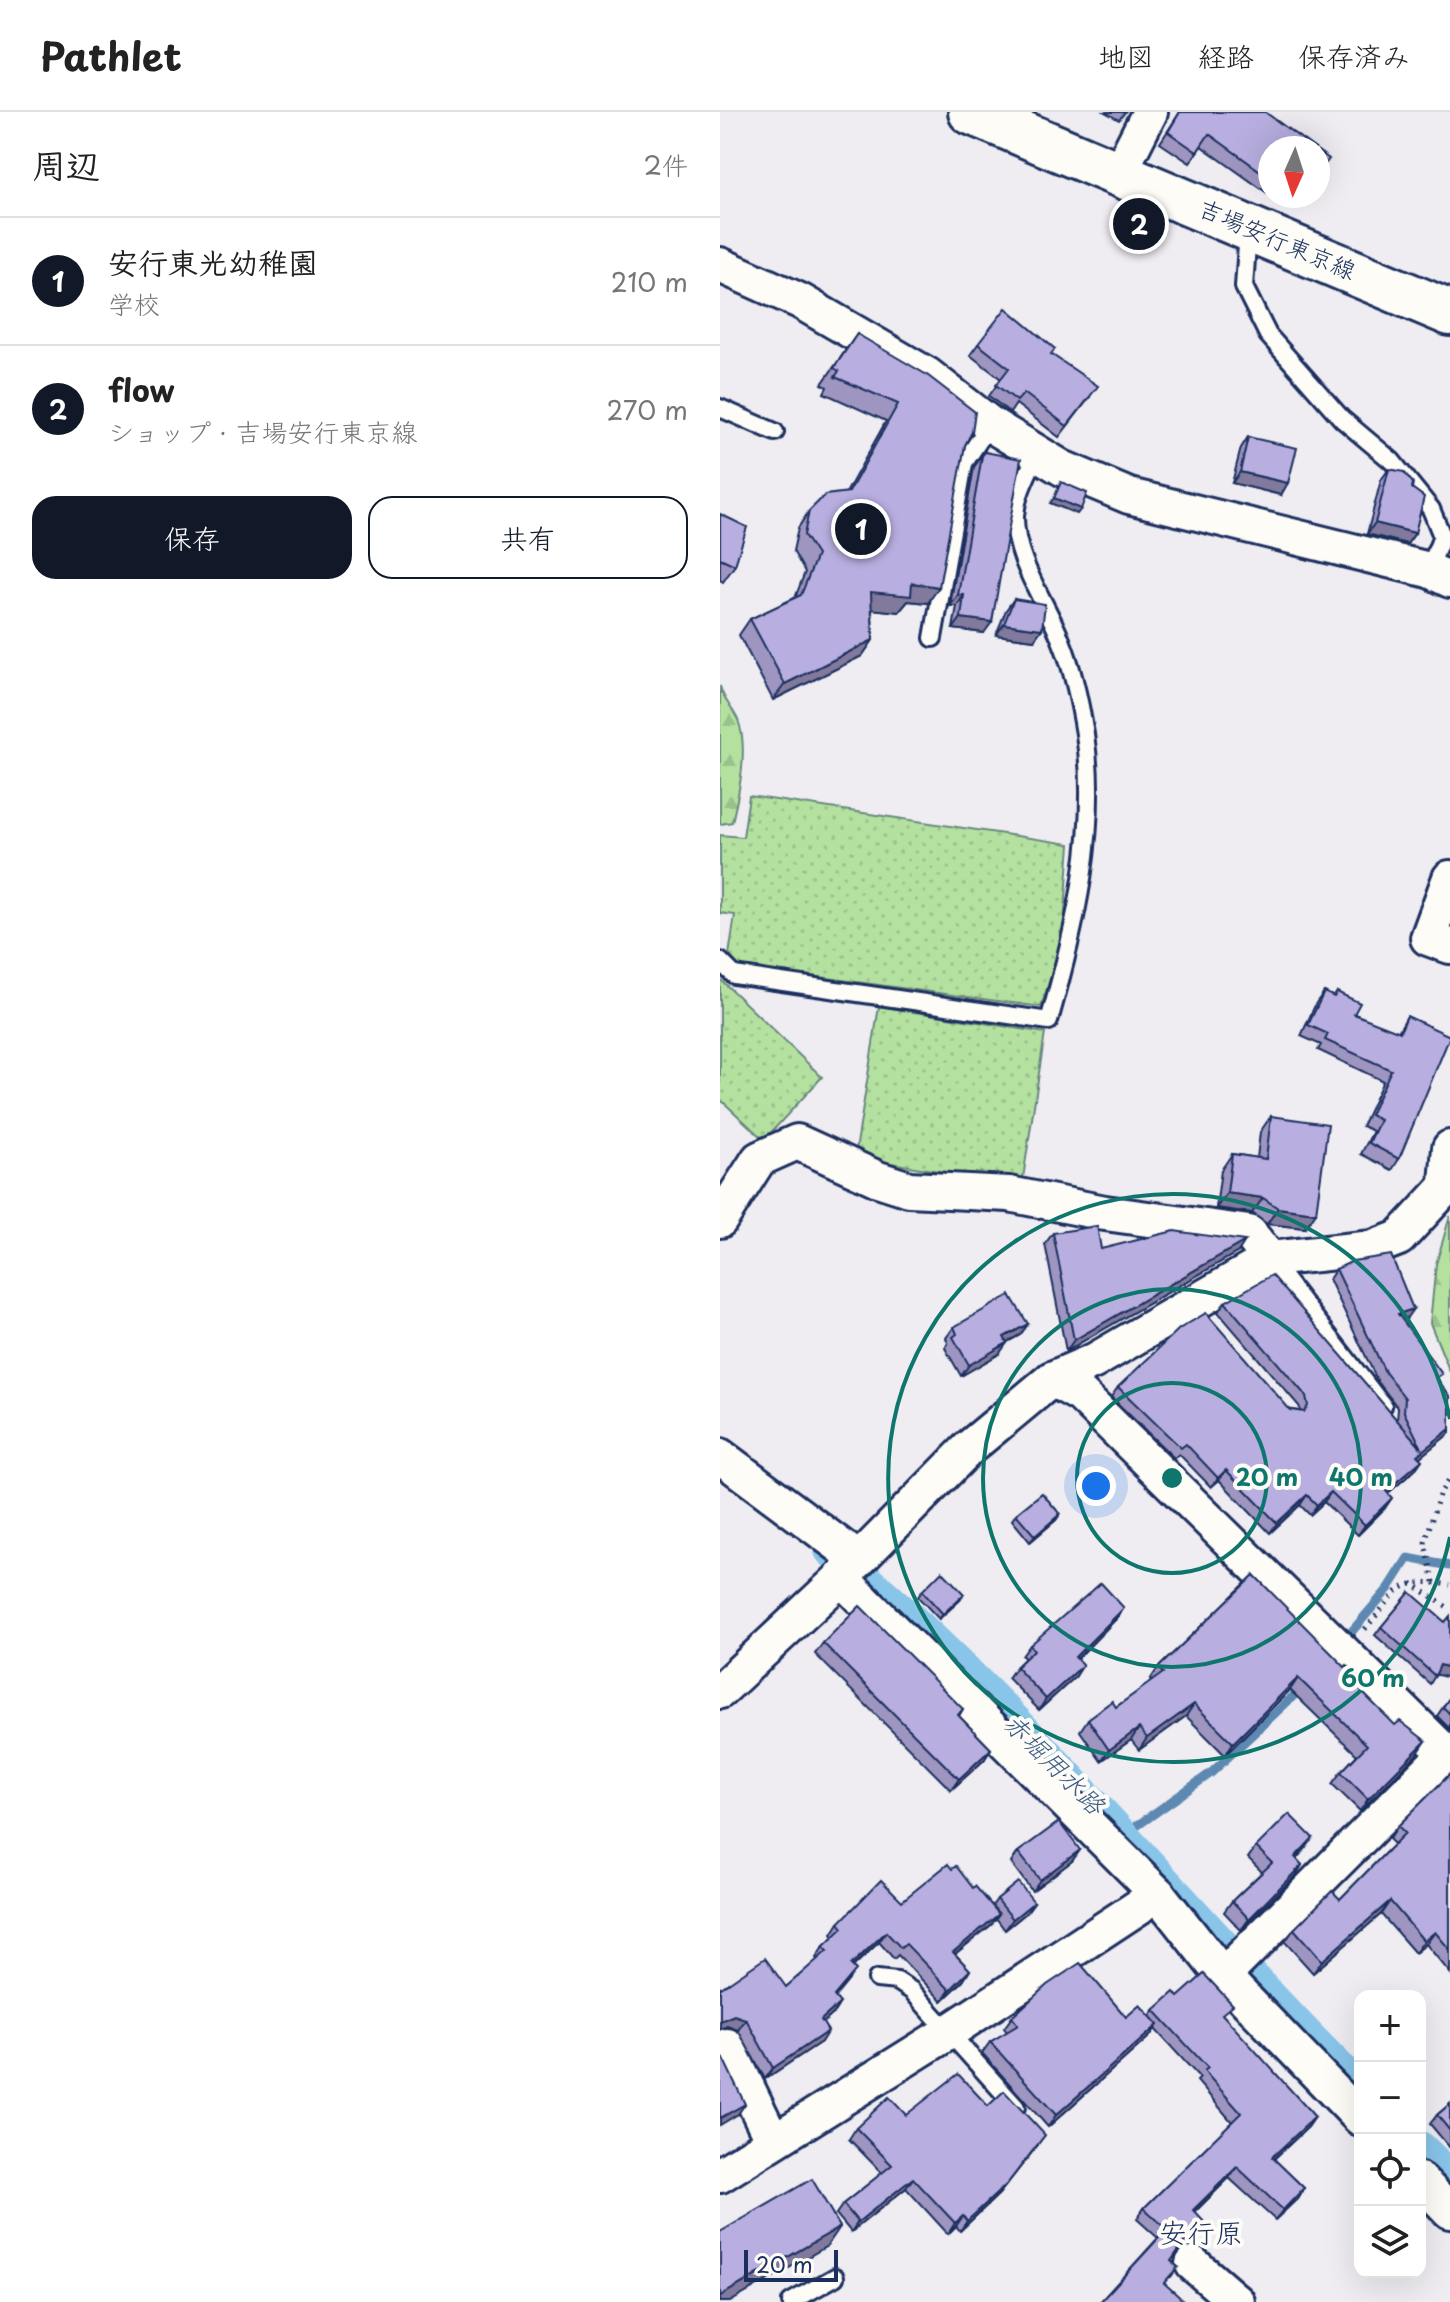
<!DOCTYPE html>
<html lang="ja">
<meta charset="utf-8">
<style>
body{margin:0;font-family:"Playpen Sans","Klee One",sans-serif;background:#f6f6f6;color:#222}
.controls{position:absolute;right:24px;bottom:24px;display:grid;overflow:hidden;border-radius:16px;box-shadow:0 8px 32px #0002}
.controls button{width:72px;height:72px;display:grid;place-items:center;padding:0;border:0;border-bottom:2px solid #e0e0e0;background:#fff;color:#222;font:40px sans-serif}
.compass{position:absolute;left:538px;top:24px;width:72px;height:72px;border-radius:50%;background:#fff;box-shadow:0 8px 32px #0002;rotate:183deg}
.scale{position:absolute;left:24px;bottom:20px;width:94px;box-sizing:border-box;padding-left:8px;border:4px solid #1b2f5e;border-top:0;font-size:22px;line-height:28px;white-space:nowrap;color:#1b2f5e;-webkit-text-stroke:6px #fdfcf7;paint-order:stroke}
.you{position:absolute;left:376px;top:1374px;width:28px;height:28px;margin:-20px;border:6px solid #fff;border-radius:50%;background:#1a73e8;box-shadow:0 0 0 12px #1a73e833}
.badge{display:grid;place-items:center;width:52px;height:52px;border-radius:50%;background:#111827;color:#fff;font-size:26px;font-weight:700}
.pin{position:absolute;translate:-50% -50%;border:4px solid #fff;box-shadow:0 2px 8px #0006}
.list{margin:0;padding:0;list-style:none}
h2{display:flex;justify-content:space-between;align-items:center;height:104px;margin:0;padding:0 32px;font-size:34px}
h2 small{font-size:26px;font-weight:400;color:#767676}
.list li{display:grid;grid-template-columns:52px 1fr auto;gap:24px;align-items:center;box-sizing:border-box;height:128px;padding:0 32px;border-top:2px solid #e0e0e0}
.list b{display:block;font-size:30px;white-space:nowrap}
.list p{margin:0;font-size:26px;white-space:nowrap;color:#767676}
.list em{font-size:26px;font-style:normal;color:#767676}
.actions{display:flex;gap:16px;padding:24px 32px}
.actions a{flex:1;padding:18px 0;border:2px solid #111827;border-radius:24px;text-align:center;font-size:28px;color:#111827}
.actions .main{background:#111827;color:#fff}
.icon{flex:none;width:44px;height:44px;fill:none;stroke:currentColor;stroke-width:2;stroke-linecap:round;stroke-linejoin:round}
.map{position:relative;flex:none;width:730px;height:2190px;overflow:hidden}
header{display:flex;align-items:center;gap:48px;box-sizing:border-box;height:112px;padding:0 40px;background:#fff;border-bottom:2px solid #e0e0e0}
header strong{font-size:38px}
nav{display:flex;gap:44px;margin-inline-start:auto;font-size:28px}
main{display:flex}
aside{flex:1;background:#fff}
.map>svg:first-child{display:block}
.forest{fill:url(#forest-firs);stroke:#68887e;stroke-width:2}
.park{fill:url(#park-dots);stroke:#68887e;stroke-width:2}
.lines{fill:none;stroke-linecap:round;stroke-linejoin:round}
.stream{stroke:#5d88b1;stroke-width:9}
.canal{stroke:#89c4e9;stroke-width:34}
.service-casing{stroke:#1b2f5e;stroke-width:22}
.minor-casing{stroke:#1b2f5e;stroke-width:40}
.secondary-casing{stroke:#1b2f5e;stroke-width:50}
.path{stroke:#1b2f5e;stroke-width:5;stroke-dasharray:2 6;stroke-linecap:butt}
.service{stroke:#fdfcf7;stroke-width:16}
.minor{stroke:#fdfcf7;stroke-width:34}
.secondary{stroke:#fdfcf7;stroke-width:44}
.wall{fill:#9e96c1;stroke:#1b2f5e;stroke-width:2}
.shaded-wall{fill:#817a9d;stroke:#1b2f5e;stroke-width:2}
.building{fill:#b8afe0;stroke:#1b2f5e;stroke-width:2}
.ring{fill:none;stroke:#0f766e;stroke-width:4}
.labels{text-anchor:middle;stroke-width:8;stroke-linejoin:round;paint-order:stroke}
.street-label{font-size:24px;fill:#1b2f5e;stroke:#fdfcf7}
.water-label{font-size:26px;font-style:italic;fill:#3c5c88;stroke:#fdfcf7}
.quarter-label{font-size:28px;fill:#1b2f5e;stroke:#fdfcf7}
.centre{fill:#0f766e;stroke:#fdfcf7;stroke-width:4}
.ring-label{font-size:24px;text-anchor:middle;font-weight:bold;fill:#0f766e;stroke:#fdfcf7;stroke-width:8;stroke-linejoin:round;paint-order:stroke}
</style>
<header>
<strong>Pathlet</strong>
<nav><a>地図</a><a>経路</a><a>保存済み</a></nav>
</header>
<main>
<aside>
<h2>周辺<small>2件</small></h2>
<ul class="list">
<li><span class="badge">1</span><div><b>安行東光幼稚園</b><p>学校</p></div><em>210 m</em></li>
<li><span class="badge">2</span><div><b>flow</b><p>ショップ · 吉場安行東京線</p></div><em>270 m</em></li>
</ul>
<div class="actions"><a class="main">保存</a><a>共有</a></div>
</aside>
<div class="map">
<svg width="730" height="2190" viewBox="0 0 730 2190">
<defs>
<pattern id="forest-firs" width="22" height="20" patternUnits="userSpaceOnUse" patternTransform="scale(2)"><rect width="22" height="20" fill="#b4e19f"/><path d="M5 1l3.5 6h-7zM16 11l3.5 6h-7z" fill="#9ac18b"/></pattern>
<pattern id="park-dots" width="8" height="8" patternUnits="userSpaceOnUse" patternTransform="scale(2)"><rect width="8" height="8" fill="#b4e19f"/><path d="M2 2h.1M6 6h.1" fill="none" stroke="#9ac18b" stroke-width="1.8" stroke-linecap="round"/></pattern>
</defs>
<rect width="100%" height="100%" fill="#efedf2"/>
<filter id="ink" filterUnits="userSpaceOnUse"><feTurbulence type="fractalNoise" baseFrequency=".0125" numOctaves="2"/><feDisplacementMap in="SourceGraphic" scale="16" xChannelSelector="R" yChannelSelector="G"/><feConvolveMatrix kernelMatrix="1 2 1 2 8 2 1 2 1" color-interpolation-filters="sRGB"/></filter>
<g filter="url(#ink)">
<g class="forest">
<path d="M0,574C3,588 12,595 18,608C29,636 19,681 12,710L0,712Z"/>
<polygon points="730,1104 730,1260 710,1211 716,1152"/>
</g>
<g class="park">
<polygon points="29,684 350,732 343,826 321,895 19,854 9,843 15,803 0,801 0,723 23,725"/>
<polygon points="0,867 102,965 44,1028 0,987"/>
<polygon points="159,894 325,921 302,1073 135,1045"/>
</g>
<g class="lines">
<g class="stream">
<polyline points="627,1525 669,1476 688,1446 730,1454"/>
<polyline points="404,1723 491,1661 582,1576"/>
</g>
<g class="canal">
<path d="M111,1438C306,1598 461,1800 640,1977"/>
<polyline points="700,2036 730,2065"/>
</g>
<g class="service-casing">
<g id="service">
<polyline points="528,119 524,175 548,223 622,307 672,349 711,397 722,424 709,458"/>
<polyline points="0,296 55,320"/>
<polyline points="213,526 244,351 270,312"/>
<path d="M0,849L14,863L329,909C355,818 379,716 365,622C360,591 353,557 341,528C325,488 294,447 295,404C296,382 309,360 317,341"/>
<polyline points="550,1148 663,1294"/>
<polyline points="157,1867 177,1869 192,1879 296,1995"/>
<polyline points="71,2190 115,2165"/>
</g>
</g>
<g class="minor-casing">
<g id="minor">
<polyline points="399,61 430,0"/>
<polyline points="0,153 80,189 207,263 270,312 342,356 409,384 709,458 730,468"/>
<polyline points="730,766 708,826 730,834"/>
<polyline points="727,1071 730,1036"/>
<polyline points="0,1108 39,1047 77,1030 158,1067 189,1077 289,1082 385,1101 529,1121 550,1147"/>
<polyline points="332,1267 361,1283 730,1645"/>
<polyline points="0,1344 138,1447"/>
<polyline points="121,1466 438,1782 503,1864 640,2006"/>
<polyline points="0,1579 121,1466 250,1335 332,1267 374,1249 550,1147 653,1136 679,1126 730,1071"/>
<polyline points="503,1864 726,1641"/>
<polyline points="0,1938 7,1934 53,2029"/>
<polyline points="0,2063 227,1921 438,1782"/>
<polyline points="700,2068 730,2099"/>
<polyline points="473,2152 517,2190"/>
</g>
</g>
<g class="secondary-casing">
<polyline id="secondary" points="251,0 730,201"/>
</g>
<g class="path">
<polyline points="714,1470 705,1431 719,1383 730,1365"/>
<polyline points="691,1471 730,1497"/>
<path d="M645,1517C678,1480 675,1464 730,1473"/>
</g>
<use href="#service" class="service"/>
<use href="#minor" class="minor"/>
<use href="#secondary" class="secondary"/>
</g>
<g class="wall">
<polygon points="385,0 405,0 399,8"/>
<polygon points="460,0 545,0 550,36 550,83 481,34 470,51 440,31"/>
<polygon points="566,84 582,84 576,92"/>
<polygon points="137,222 245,333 208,491 188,489 179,500 152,497 153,528 142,544 53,588 19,523 30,507 75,486 85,460 73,439 78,416 89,399 126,381 166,309 104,281 107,275 102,272"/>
<polygon points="258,232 331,242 370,285 339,325 296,292 290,301 269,284 281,267 250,243"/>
<polygon points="528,325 561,383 512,371 521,336"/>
<polygon points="265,340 264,521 233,517 237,494 230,494 254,355"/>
<polygon points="669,357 692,376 695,421 687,432 647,422 661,368"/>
<polygon points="0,402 15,453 3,470 0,468"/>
<polygon points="294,487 314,528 276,523 286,498"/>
<polygon points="604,880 614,885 617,880 634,902 678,920 687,904 679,1047 672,1058 641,1042 653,1019 642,1014 663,969 598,938 601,933 581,924 596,891"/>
<polygon points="551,1004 585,1116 547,1112 532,1101 496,1096 501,1058 512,1042 537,1046 540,1020"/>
<polygon points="333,1121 381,1137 518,1140 346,1239 325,1132"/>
<polygon points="616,1157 686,1207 682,1208 718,1268 730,1284 730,1321 700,1345 695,1358 668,1381 665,1396 638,1423 604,1390 590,1403 580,1393 550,1421 499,1368 491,1375 459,1342 454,1346 391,1285 398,1275 581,1299 579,1294 498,1200 505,1190 677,1309 678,1296 658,1270 609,1167"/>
<polygon points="308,1212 300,1223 287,1230 279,1242 241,1264 225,1236 228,1231 226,1226 234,1215"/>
<polygon points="296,1402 340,1402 336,1408 310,1430 292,1408"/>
<polygon points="534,1463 698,1641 640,1699 612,1672 621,1660 637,1643 570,1578 505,1643 466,1604 419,1638 411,1628 381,1649 360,1619 368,1607 396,1595 432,1570 430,1568 438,1556"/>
<polygon points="202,1479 240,1488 219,1507 198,1485"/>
<polygon points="396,1507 357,1547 356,1564 319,1598 288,1566 296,1555 305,1546 302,1544 310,1533"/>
<polygon points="725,1510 716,1562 710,1572 655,1523 661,1515"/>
<polygon points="103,1531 243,1597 239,1604 271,1637 264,1648 231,1678 95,1542"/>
<polygon points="730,1585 730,1617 717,1604"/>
<polygon points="730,1662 730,1861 706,1832 695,1841 661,1802 593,1861 565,1830 574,1817 620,1787 674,1732 669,1727 678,1714"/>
<polygon points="593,1726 585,1737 576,1747 582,1753 575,1764 521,1818 504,1800 512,1789 542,1760 528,1746 536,1735"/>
<polygon points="360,1738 352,1749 312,1779 291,1751 298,1740"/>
<polygon points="232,1757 272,1794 277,1787 314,1790 306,1801 285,1818 276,1806 271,1813 235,1842 250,1858 243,1869 222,1889 178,1843 174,1847 159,1830 133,1855 129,1868 115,1885 113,1902 103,1911 101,1930 45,1967 18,1918 7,1914 1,1876 66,1875 98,1848 96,1846 103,1835 114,1825 112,1822 119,1811 182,1789"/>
<polygon points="458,1885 504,1905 595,2005 588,2015 554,2047 584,2076 577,2087 555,2108 509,2066 475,2100 480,2123 458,2139 451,2149 458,2155 451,2165 380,2190 438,2126 417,2107 424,2096 512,2010 477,1969 480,1966 435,1917 430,1924 328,2015 262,1941 270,1930 287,1920 284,1916 292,1905 430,1904 434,1898"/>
<polygon points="730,1992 730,2036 710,2012 717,2003"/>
<polygon points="268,1994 318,2033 279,2082 240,2119 236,2114 228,2122 186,2076 131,2120 116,2102 123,2092 162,2061 129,2027 136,2016 186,2003"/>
</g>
<g class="shaded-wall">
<polygon points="520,360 568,371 561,383 512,371"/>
<polygon points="334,386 361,397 357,402 330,391"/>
<polygon points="655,411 695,421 687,432 647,422"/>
<polygon points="192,471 219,475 208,491 188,489 179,500 140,496 151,480"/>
<polygon points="238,483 244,483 237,494 230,494"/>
<polygon points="241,506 272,510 264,521 233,517"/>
<polygon points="284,512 322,517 314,528 276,523"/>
<polygon points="153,528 142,544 53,588 65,572"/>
<polygon points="507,1081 543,1086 532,1101 496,1096"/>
<polygon points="558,1096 596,1101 585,1116 547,1112"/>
<polygon points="525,1129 518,1140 346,1239 354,1228"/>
<polygon points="693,1197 686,1207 671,1212 678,1202"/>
<polygon points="308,1212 300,1223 276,1236 284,1225"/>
<polygon points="287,1231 279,1242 241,1264 249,1253"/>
<polygon points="730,1317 730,1321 690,1353 697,1343"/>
<polygon points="702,1348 695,1358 659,1389 666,1379"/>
<polygon points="506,1358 499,1368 491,1375 498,1366"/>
<polygon points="611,1380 604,1390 590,1403 597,1393"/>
<polygon points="587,1383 580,1393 550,1421 557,1411"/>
<polygon points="672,1386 665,1396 638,1423 645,1413"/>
<polygon points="340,1402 336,1408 310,1430 315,1424"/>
<polygon points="244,1482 240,1488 219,1507 223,1502"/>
<polygon points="404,1496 396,1507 348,1556 355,1545"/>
<polygon points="363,1553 356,1564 319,1598 326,1587"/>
<polygon points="720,1553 730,1556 730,1566 714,1562"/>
<polygon points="578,1566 570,1578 505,1643 513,1631"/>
<polygon points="474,1592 466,1604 419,1638 427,1626"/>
<polygon points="419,1616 411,1628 381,1649 389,1638"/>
<polygon points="706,1629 698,1641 640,1699 648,1687"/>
<polygon points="271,1637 264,1648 231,1678 239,1667"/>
<polygon points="593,1726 585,1737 567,1756 575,1745"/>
<polygon points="360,1738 352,1749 312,1779 320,1768"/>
<polygon points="582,1753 575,1764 521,1818 529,1807"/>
<polygon points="670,1789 661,1802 593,1861 602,1849"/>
<polygon points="314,1790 306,1801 285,1818 293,1807"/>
<polygon points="279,1802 271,1813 225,1850 233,1840"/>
<polygon points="166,1820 159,1830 124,1863 131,1853"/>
<polygon points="715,1820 706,1832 695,1841 704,1829"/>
<polygon points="250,1858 243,1869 222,1889 230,1878"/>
<polygon points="120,1891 113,1902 94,1919 101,1908"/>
<polygon points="14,1903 26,1907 18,1918 7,1914 0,1917 0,1909"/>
<polygon points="438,1913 430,1924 328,2015 336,2003"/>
<polygon points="108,1919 101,1930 45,1967 53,1956"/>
<polygon points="25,1992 18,2002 0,2013 0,2006"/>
<polygon points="595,2005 588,2015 545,2055 552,2045"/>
<polygon points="325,2023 279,2082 240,2119 247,2109"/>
<polygon points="517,2055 509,2066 466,2108 473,2098"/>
<polygon points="193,2066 186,2076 131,2120 138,2110"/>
<polygon points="584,2076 577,2087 555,2108 563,2098"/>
<polygon points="243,2104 236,2114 228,2122 235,2111"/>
<polygon points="487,2113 480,2123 457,2140 465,2129"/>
<polygon points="120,2115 107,2134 10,2190 0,2190 0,2184"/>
</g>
<g class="building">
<polygon points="460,0 545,0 594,36 550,36 550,66 489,22 477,40 448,20"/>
<polygon points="598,39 609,47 598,62"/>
<polygon points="286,196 335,237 331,242 378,274 347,314 304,281 297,289 276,273 289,256 258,232"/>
<polygon points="137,222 207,263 255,300 252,320 245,333 219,475 192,471 191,484 151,480 153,528 65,572 30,507 81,483 97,443 84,423 89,399 105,383 129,380 178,292 115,265 119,259 114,256"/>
<polygon points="528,325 577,336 568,371 520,360"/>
<polygon points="265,340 301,347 272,510 241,506 244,483 238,483 262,344"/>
<polygon points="669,357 684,360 693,371 692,376 704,385 695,421 655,411"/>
<polygon points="341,370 367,381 361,397 334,386"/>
<polygon points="0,402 27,415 15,453 0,446"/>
<polygon points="294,487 325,492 322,517 284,512"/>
<polygon points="604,880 614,885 617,880 640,891 634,902 680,920 687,904 730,924 679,1047 649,1031 660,1008 650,1003 671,958 605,928 608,922 588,913"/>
<polygon points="551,1004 608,1012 596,1101 558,1096 543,1086 507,1081 512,1042 546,1047"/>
<polygon points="377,1114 381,1137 454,1119 525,1129 354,1228 333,1121"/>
<polygon points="671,1143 693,1197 678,1202 722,1262 716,1266 730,1284 730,1317 697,1343 702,1348 666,1379 672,1386 645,1413 611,1380 597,1393 587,1383 557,1411 506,1358 498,1366 466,1332 461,1336 398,1275 459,1217 486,1201 570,1298 584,1300 588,1294 586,1284 505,1190 552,1163 702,1337 684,1300 685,1286 665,1260 616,1157 633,1149"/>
<polygon points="290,1183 308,1212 284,1225 287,1231 249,1253 233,1225 237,1222 234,1215"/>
<polygon points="322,1381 340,1402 315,1424 296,1402"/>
<polygon points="222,1459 244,1482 223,1502 202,1479"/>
<polygon points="534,1463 625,1555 627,1553 644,1569 637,1575 675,1613 680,1609 706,1629 648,1687 621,1660 647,1633 578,1566 513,1631 474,1592 427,1626 419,1616 389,1638 368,1607 392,1589 396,1595 443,1561 438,1556"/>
<polygon points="381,1471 404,1496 355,1545 363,1553 326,1587 296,1555 314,1538 310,1533"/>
<polygon points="690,1480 725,1510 730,1504 730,1556 720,1553 715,1564 661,1515"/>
<polygon points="140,1494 243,1597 238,1603 271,1637 239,1667 103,1531"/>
<polygon points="730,1585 730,1602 723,1595"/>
<polygon points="730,1662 730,1838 715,1820 704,1829 670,1789 602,1849 574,1817 612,1779 620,1787 685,1721 678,1714"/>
<polygon points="569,1702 593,1726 575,1745 582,1753 529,1807 512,1789 552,1751 536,1735"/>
<polygon points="339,1710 360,1738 320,1768 298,1740"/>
<polygon points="228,1752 232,1757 236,1754 253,1776 255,1774 279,1802 233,1840 250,1858 230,1878 186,1832 181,1836 166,1820 131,1853 136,1858 114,1884 120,1891 101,1908 108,1919 53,1956 26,1907 14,1903 0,1909 0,1874 1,1876 45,1846 66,1875 107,1839 103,1835 123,1816 119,1811 161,1768 182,1789"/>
<polygon points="298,1770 314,1790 293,1807 277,1787"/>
<polygon points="360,1851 406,1905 420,1893 438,1913 336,2003 270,1930 298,1913 292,1905 327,1873"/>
<polygon points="484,1862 513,1893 502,1902 595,2005 552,2045 584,2076 563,2098 517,2055 473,2098 487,2113 465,2129 451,2149 458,2155 444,2171 465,2190 380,2190 447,2117 424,2096 521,2001 484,1959 488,1956 434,1898 454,1880 458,1885"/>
<polygon points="0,1944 3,1946 25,1992 0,2006"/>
<polygon points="238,1962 268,1994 284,1979 325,2023 287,2072 247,2109 243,2104 235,2111 193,2066 138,2110 123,2092 172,2053 136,2016 169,1985 186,2003"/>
<polygon points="730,1992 730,2019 717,2003"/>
<polygon points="92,2067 120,2115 0,2184 0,2120"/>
</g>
</g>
<g class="ring">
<circle cx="452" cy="1366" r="95"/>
<circle cx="452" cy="1366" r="189"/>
<path d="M730 1425A284 284 0 1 1 730 1307"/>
</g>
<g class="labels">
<g class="street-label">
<text transform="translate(557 128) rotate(23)" y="8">吉場安行東京線</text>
</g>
<g class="water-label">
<text transform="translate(334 1652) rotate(45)" y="9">赤堀用水路</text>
</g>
<g class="quarter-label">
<text x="481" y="2131">安行原</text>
</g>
</g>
<circle cx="452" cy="1366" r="12" class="centre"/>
<g class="ring-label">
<text x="547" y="1374">20 m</text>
<text x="641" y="1374">40 m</text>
<text x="653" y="1575">60 m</text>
</g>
</svg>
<div class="controls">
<button>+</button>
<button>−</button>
<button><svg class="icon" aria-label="locate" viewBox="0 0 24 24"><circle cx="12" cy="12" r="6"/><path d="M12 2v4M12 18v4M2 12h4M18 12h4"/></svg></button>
<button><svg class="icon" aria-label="layers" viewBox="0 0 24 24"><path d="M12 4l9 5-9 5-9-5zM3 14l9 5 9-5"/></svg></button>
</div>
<svg class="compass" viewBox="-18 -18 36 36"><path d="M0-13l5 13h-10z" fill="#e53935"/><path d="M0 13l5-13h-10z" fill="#767676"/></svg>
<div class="scale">20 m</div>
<div class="you"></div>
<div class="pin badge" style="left:141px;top:417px">1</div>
<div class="pin badge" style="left:419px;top:112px">2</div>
</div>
</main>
